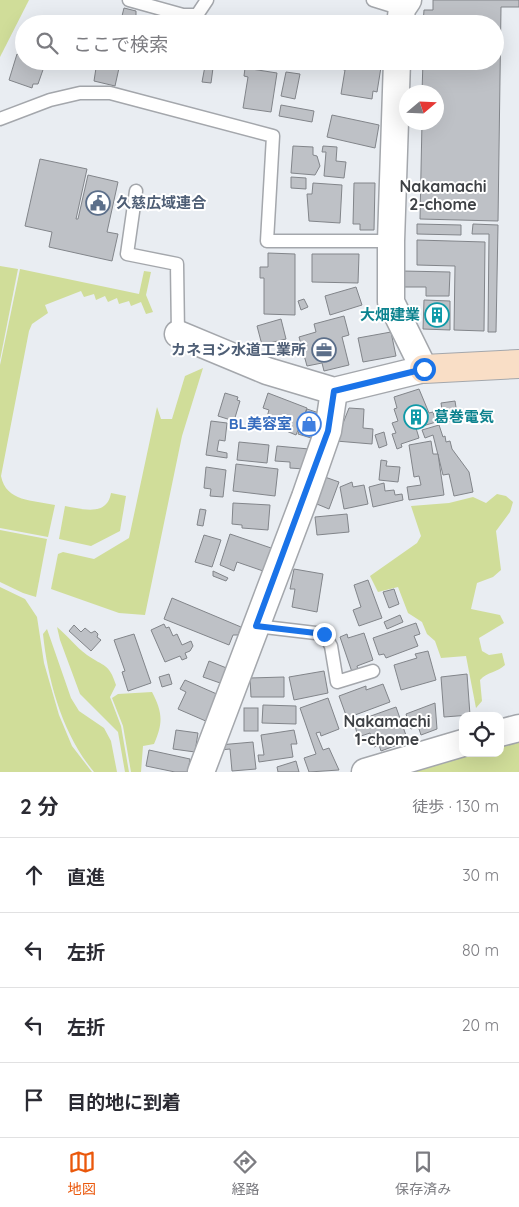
<!DOCTYPE html>
<html lang="ja">
<meta charset="utf-8">
<style>
body{margin:0;font-family:Quicksand,"Noto Sans JP",sans-serif;background:#f7f7f7;color:#2b2b33}
.controls{position:absolute;right:15px;bottom:15px;display:grid;overflow:hidden;border-radius:10px;box-shadow:0 5px 20px #0002}
.controls button{width:45px;height:45px;display:grid;place-items:center;padding:0;border:0;border-bottom:1px solid #e1e1e2;background:#fff;color:#2b2b33;font:25px sans-serif}
.compass{position:absolute;left:399px;top:85px;width:45px;height:45px;border-radius:50%;background:#fff;box-shadow:0 5px 20px #0002;rotate:71deg}
.stop{position:absolute;width:15px;height:15px;margin:-11px;border:4px solid #1a73e8;border-radius:50%;background:#fff}
.stop.end{background:#1a73e8;border-color:#fff;box-shadow:0 1px 5px #0008}
.list{margin:0;padding:0;list-style:none}
h2{display:flex;justify-content:space-between;align-items:center;height:65px;margin:0;padding:0 20px;font-size:21px}
h2 small{font-size:16px;font-weight:400;color:#7c7c81}
.list li{display:grid;grid-template-columns:32px 1fr auto;gap:15px;align-items:center;box-sizing:border-box;height:75px;padding:0 20px;border-top:1px solid #e1e1e2}
.list b{display:block;font-size:19px;white-space:nowrap}
.list em{font-size:16px;font-style:normal;color:#7c7c81}
.icon{flex:none;width:28px;height:28px;fill:none;stroke:currentColor;stroke-width:2;stroke-linecap:round;stroke-linejoin:round}
.map{position:relative;flex:none;width:519px;height:772px;overflow:hidden}
.search{position:absolute;background:#fff;box-shadow:0 5px 20px #0002;left:15px;right:15px;top:15px;height:55px;display:flex;align-items:center;gap:12px;box-sizing:border-box;padding:0 18px;border-radius:28px;color:#7c7c81;font-size:19px}
.sheet{height:365px;background:#fff}
nav{display:flex;justify-content:space-around;align-items:center;box-sizing:border-box;height:70px;border-top:1px solid #e1e1e2;background:#fff;font-size:14px;color:#7c7c81}
nav a{display:grid;justify-items:center;gap:2px}
nav .on{color:#ea580c}
.map>svg:first-child{display:block}
.green{fill:#d0dd99}
.building{fill:#bec1c6;stroke:#82858a}
.lines{fill:none;stroke-linecap:round;stroke-linejoin:round}
.lane-casing{stroke:#a4a7ac;stroke-width:15}
.street-casing{stroke:#a4a7ac;stroke-width:29}
.secondary-casing{stroke:#a4a7ac;stroke-width:30}
.lane{stroke:#fff;stroke-width:12}
.street{stroke:#fff;stroke-width:26}
.secondary{stroke:#f9dec6;stroke-width:28}
.route{stroke:#1a73e8;stroke-width:6}
.labels{text-anchor:middle;stroke-width:4;stroke-linejoin:round;paint-order:stroke}
.service-label{font-size:15px;font-weight:bold;fill:#4e5e75;stroke:#fff;text-anchor:start}
.culture-label{font-size:15px;font-weight:bold;fill:#0d838f;stroke:#fff;text-anchor:end}
.shop-label{font-size:15px;font-weight:bold;fill:#366cbe;stroke:#fff;text-anchor:end}
.neighbourhood-label{font-size:16px;font-weight:bold;fill:#3e4145;stroke:#fff}
</style>
<div class="map">
<svg width="519" height="772" viewBox="0 0 519 772">
<rect width="100%" height="100%" fill="#e9edf2"/>
<g class="green">
<polygon points="0,0 29,0 0,57"/>
<polygon points="0,266 18,269 0,360"/>
<path d="M20,269L139,294L144,271L151,272L146,295L153,312L146,314L141,302L131,306L129,301L119,304L117,298L108,302L105,296L96,300L94,294L84,297L81,291L45,305L48,313L32,324L29,331L1,476C6,502 33,500 55,505L48,537L0,528V365Z"/>
<polygon points="203,368 182,436 145,615 119,613 51,589 58,554 63,552 94,559 129,538 157,407 161,419 172,419 185,376"/>
<path d="M111,493L126,496L120,531L91,546L59,539L65,506C82,509 107,517 111,493Z"/>
<path d="M497,494L506,496L513,502L510,512L496,531L501,570L493,577L477,583L471,609L500,615L504,623L479,638L482,651L489,655L502,653L505,665C498,672 487,672 480,680L482,701L476,708L466,656L441,658L435,641L427,634L422,622L408,613L398,587L378,592L370,576L417,543L421,536L411,506L449,503L473,497L486,503Z"/>
<polygon points="0,530 47,539 36,597 23,593 0,582"/>
<polygon points="0,587 25,599 37,617 44,663 59,715 72,746 92,772 0,772"/>
<path d="M57,627C67,635 76,647 87,655C104,667 109,663 116,685L110,697L121,726L129,772H125L118,732L80,694L60,640Z"/>
<path d="M47,629L71,698L79,711L104,728L111,741L117,772H94C63,735 48,682 43,634Z"/>
<path d="M152,692C163,713 163,723 154,744L143,746L141,772H131L123,726L112,698L118,694Z"/>
<polygon points="519,734 519,772 388,772 463,753 500,753 500,740"/>
</g>
<g class="building">
<polygon points="433,0 519,0 519,7 501,7 498,221 420,219 422,122 436,122 436,92 422,92 423,61 495,61 495,24 423,24 424,10 433,10"/>
<polygon points="124,8 136,11 136,17 165,24 120,24"/>
<polygon points="17,54 24,57 24,61 45,64 38,84 33,84 32,88 9,80"/>
<polygon points="80,61 117,61 115,67 119,68 115,86 94,81 96,68 79,64"/>
<polygon points="315,61 382,61 377,92 373,91 372,99 341,94 345,70 315,64"/>
<polygon points="205,66 213,68 211,83 202,82"/>
<polygon points="245,68 277,73 271,112 243,108 248,77 244,76"/>
<polygon points="286,72 300,74 295,99 281,96"/>
<polygon points="281,105 314,111 312,122 279,116"/>
<polygon points="332,115 379,125 375,148 327,137"/>
<polygon points="293,146 313,147 313,155 317,156 320,166 315,175 291,173"/>
<polygon points="323,146 337,147 336,161 346,162 344,178 324,176 326,152 322,152"/>
<polygon points="40,159 87,169 76,219 78,219 88,175 118,182 107,232 118,234 112,261 49,247 52,232 25,226"/>
<polygon points="291,177 306,178 306,189 291,188"/>
<polygon points="313,183 342,185 340,223 309,221 307,194 312,194"/>
<polygon points="354,183 375,183 374,230 360,230 360,224 353,224"/>
<polygon points="417,224 461,225 461,235 417,234"/>
<polygon points="473,224 498,225 496,332 488,332 489,234 472,234"/>
<polygon points="417,240 485,242 484,331 454,330 455,266 417,265"/>
<polygon points="268,253 295,254 295,315 264,314 264,278 260,278 260,267 268,267"/>
<polygon points="312,254 359,254 358,283 312,282"/>
<polygon points="403,271 450,272 449,296 426,296 426,287 403,287"/>
<polygon points="356,287 362,305 330,315 325,296"/>
<polygon points="304,299 308,307 301,310 298,301"/>
<polygon points="424,300 450,301 450,330 423,329"/>
<polygon points="344,316 349,335 342,337 349,365 324,371 322,363 307,366 299,337 316,332 314,324"/>
<polygon points="281,319 286,339 262,345 257,326"/>
<polygon points="391,332 396,356 363,362 358,338"/>
<polygon points="419,389 429,413 433,412 436,422 416,428 419,438 401,444 402,447 397,449 392,434 396,433 392,423 398,421 394,409 397,408 394,397"/>
<polygon points="225,393 238,397 237,400 240,401 234,421 218,416"/>
<polygon points="268,393 307,408 296,435 279,428 282,422 267,417 269,410 263,408"/>
<polygon points="455,401 458,420 444,422 441,403"/>
<polygon points="349,408 364,409 363,428 373,429 372,444 336,441"/>
<polygon points="307,409 319,413 311,438 298,434"/>
<polygon points="211,421 227,423 225,441 219,440 217,451 227,453 227,458 206,455"/>
<polygon points="439,425 443,437 445,436 446,442 450,441 452,449 469,472 473,492 454,496 449,474 443,475 433,435 425,438 422,430"/>
<polygon points="384,432 387,445 379,448 375,435"/>
<polygon points="431,441 433,454 438,454 444,495 409,500 407,487 421,485 419,476 414,477 409,445"/>
<polygon points="239,442 269,445 267,463 237,460"/>
<polygon points="277,446 309,449 304,469 290,468 290,462 275,461"/>
<polygon points="381,460 387,461 386,466 400,467 398,482 379,480"/>
<polygon points="236,464 278,469 275,496 233,491"/>
<polygon points="206,467 226,470 223,497 210,496 211,489 204,488"/>
<polygon points="322,476 339,482 329,509 312,502"/>
<polygon points="352,482 353,487 364,485 368,504 344,509 340,487"/>
<polygon points="384,483 385,491 394,490 395,495 402,494 403,500 373,507 369,487"/>
<polygon points="233,503 270,505 268,530 242,528 242,525 232,524"/>
<polygon points="200,509 206,510 203,526 197,525"/>
<polygon points="347,514 349,532 317,535 315,517"/>
<polygon points="230,534 274,549 266,572 237,562 234,571 220,565"/>
<polygon points="204,535 221,540 212,567 195,562"/>
<polygon points="294,569 323,574 317,612 292,607 295,589 290,589"/>
<polygon points="213,571 228,578 226,581 213,576"/>
<polygon points="368,580 382,618 359,626 353,610 361,607 354,585"/>
<polygon points="394,589 399,604 389,608 383,592"/>
<polygon points="172,598 241,627 238,635 233,635 229,645 164,619"/>
<polygon points="400,615 403,622 387,629 384,622"/>
<polygon points="416,623 420,634 414,636 418,646 386,658 384,654 379,655 373,638"/>
<polygon points="164,624 166,628 169,627 173,636 177,634 182,645 191,641 193,646 190,651 185,653 187,658 182,660 180,656 165,662 151,630"/>
<polygon points="74,625 81,632 85,628 91,633 95,631 98,634 97,637 101,640 91,651 69,631"/>
<polygon points="364,633 373,660 357,666 358,670 352,672 340,637 347,634 348,638"/>
<polygon points="134,634 151,683 128,691 122,672 125,671 114,640"/>
<polygon points="428,651 436,680 401,690 394,665 417,658 415,654"/>
<polygon points="209,661 229,669 223,684 203,677"/>
<polygon points="324,671 328,693 294,700 289,677"/>
<polygon points="169,674 172,684 162,687 159,677"/>
<polygon points="467,674 470,715 444,717 441,677"/>
<polygon points="284,677 284,697 251,697 250,678"/>
<polygon points="185,680 219,695 208,722 178,709 186,692 180,689"/>
<polygon points="383,684 390,702 347,718 339,696 366,686 366,690"/>
<polygon points="328,698 339,729 321,736 320,732 316,733 323,750 329,748 339,770 309,772 304,758 316,754 300,708"/>
<polygon points="435,703 437,729 421,735 418,726 411,729 406,714"/>
<polygon points="263,705 296,706 296,724 262,723"/>
<polygon points="396,707 408,741 381,751 379,745 374,747 370,733 358,737 354,722"/>
<rect x="244" y="708" width="14" height="23"/>
<polygon points="176,730 198,733 195,752 173,749"/>
<polygon points="294,730 297,744 291,744 293,757 259,762 258,755 264,755 261,735"/>
<polygon points="253,742 256,769 232,771 230,749 220,750 219,745"/>
<polygon points="149,750 190,759 188,772 175,772 146,766"/>
<polygon points="296,761 299,772 278,772 277,767"/>
</g>
<g class="lines">
<g class="lane-casing">
<g id="lane">
<polyline points="129,0 183,15 197,15 207,0"/>
<polyline points="373,0 402,9"/>
<polyline points="0,119 50,100 80,93 110,93 273,136 267,241 391,241"/>
<polyline points="136,191 127,254 177,264 178,334"/>
<polyline points="256,626 324,634 331,646 337,682 373,671"/>
</g>
</g>
<g class="street-casing">
<g id="street">
<polyline points="400,24 402,9 408,0"/>
<polyline points="178,334 267,371 334,391 424,369 391,302 391,241 397,61"/>
<polyline points="500,733 519,728"/>
<polyline points="201,772 305,497 328,431 334,391"/>
<polyline points="365,772 463,743"/>
</g>
</g>
<g class="secondary-casing">
<polyline id="secondary" points="424,369 519,364"/>
</g>
<use href="#lane" class="lane"/>
<use href="#street" class="street"/>
<use href="#secondary" class="secondary"/>
</g>
<g class="lines">
<polyline class="route" points="324,634 256,626 328,431 334,391 424,369"/>
</g>
<defs>
<g id="civic-ring" transform="scale(1.25)"><circle r="9.5" fill="#fff" stroke="#5c6f8a" stroke-width="1.5"/><path d="M-.6-6.5H3V-4.5H.6V-3L4-1V1h2V6H-6V1h2V-1L-.6-3ZM-1.2 2.5V6h2.4V2.5Z" fill="#5c6f8a"/></g>
<g id="building-ring" transform="scale(1.25)"><circle r="9.5" fill="#fff" stroke="#0f9aa8" stroke-width="1.5"/><path d="M-4-6H4V6H1V3H-1V6H-4ZM-2.5-4.3h1.7v1.8h-1.7ZM.8-4.3h1.7v1.8H.8ZM-2.5-1h1.7V.8h-1.7ZM.8-1h1.7V.8H.8Z" fill="#0f9aa8"/></g>
<g id="office-ring" transform="scale(1.25)"><circle r="9.5" fill="#fff" stroke="#5c6f8a" stroke-width="1.5"/><path d="M-6-3h4V-5.5h4V-3h4V5H-6ZM-1-4.5V-3h2v-1.5ZM-6 0V1H6V0Z" fill="#5c6f8a"/></g>
<g id="shop-ring" transform="scale(1.25)"><circle r="9.5" fill="#fff" stroke="#3f7fe0" stroke-width="1.5"/><path d="M-5-2.5h2.3a2.7 3.5 0 0 1 5.4 0H5L5.5 6h-11ZM-1.5-2.5h3a1.5 2.3 0 0 0-3 0Z" fill="#3f7fe0"/></g>
</defs>
<g fill-rule="evenodd">
<use href="#civic-ring" x="98" y="203"/>
<use href="#building-ring" x="437" y="315"/>
<use href="#office-ring" x="324" y="350"/>
<use href="#building-ring" x="416" y="417"/>
<use href="#shop-ring" x="309" y="424"/>
</g>
<g class="labels">
<g class="service-label">
<text x="116" y="208">久慈広域連合</text>
<text x="306" y="355" text-anchor="end">カネヨシ水道工業所</text>
</g>
<g class="culture-label">
<text x="420" y="320">大畑建業</text>
<text x="434" y="422" text-anchor="start">葛巻電気</text>
</g>
<g class="shop-label">
<text x="292" y="429">BL美容室</text>
</g>
<g class="neighbourhood-label">
<text x="443" y="192">Nakamachi<tspan x="443" dy="18">2-chome</tspan></text>
<text x="387" y="727">Nakamachi<tspan x="387" dy="18">1-chome</tspan></text>
</g>
</g>
</svg>
<div class="controls">
<button><svg class="icon" aria-label="locate" viewBox="0 0 24 24"><circle cx="12" cy="12" r="6"/><path d="M12 2v4M12 18v4M2 12h4M18 12h4"/></svg></button>
</div>
<svg class="compass" viewBox="-18 -18 36 36"><path d="M0-13l5 13h-10z" fill="#e53935"/><path d="M0 13l5-13h-10z" fill="#7c7c81"/></svg>
<div class="stop" style="left:424px;top:369px"></div>
<div class="stop end" style="left:324px;top:634px"></div>
<div class="search"><svg class="icon" aria-label="search" viewBox="0 0 24 24"><circle cx="10" cy="10" r="6"/><path d="M15 15l6 6"/></svg>ここで検索</div>
</div>
<section class="sheet">
<h2>2 分<small>徒歩 · 130 m</small></h2>
<ul class="list">
<li><svg class="icon" aria-label="ahead" viewBox="0 0 24 24"><path d="M12 20V5M6 11l6-6 6 6"/></svg><div><b>直進</b></div><em>30 m</em></li>
<li><svg class="icon" aria-label="left" viewBox="0 0 24 24"><path d="M17 20v-9H6M10 6l-5 5 5 5"/></svg><div><b>左折</b></div><em>80 m</em></li>
<li><svg class="icon" aria-label="left" viewBox="0 0 24 24"><path d="M17 20v-9H6M10 6l-5 5 5 5"/></svg><div><b>左折</b></div><em>20 m</em></li>
<li><svg class="icon" aria-label="arrive" viewBox="0 0 24 24"><path d="M6 21V4h12l-3 4 3 4H6"/></svg><div><b>目的地に到着</b></div></li>
</ul>
</section>
<nav>
<a class="on"><svg class="icon" aria-label="map" viewBox="0 0 24 24"><path d="M3 6l6-2 6 2 6-2v14l-6 2-6-2-6 2zM9 4v14M15 6v14"/></svg>地図</a>
<a><svg class="icon" aria-label="directions" viewBox="0 0 24 24"><path d="M12 3l9 9-9 9-9-9zM9 14v-3h6M13 9l2 2-2 2"/></svg>経路</a>
<a><svg class="icon" aria-label="saved" viewBox="0 0 24 24"><path d="M7 4h10v16l-5-4-5 4z"/></svg>保存済み</a>
</nav>
